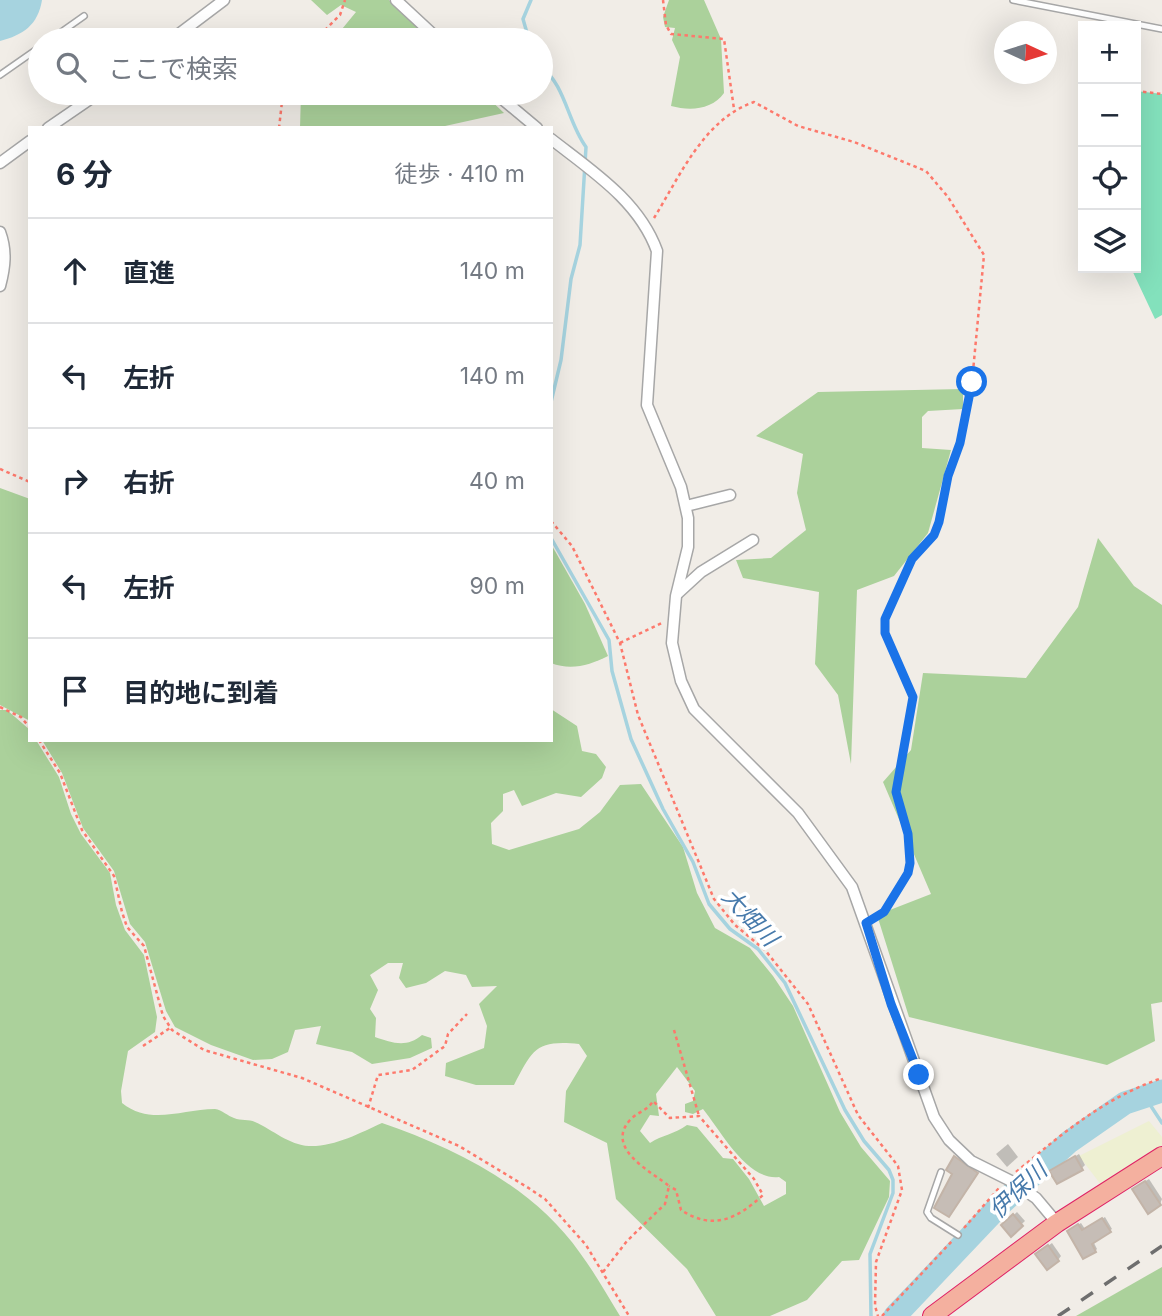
<!DOCTYPE html>
<html lang="ja">
<meta charset="utf-8">
<style>
body{margin:0;font-family:Inter,"Noto Sans JP",sans-serif;background:#f6f6f7;color:#1f2937}
.controls{position:absolute;right:21px;top:21px;display:grid;overflow:hidden;border-radius:0px;box-shadow:0 7px 28px #0002}
.controls button{width:63px;height:63px;display:grid;place-items:center;padding:0;border:0;border-bottom:2px solid #e0e1e3;background:#fff;color:#1f2937;font:35px sans-serif}
.compass{position:absolute;left:994px;top:21px;width:63px;height:63px;border-radius:50%;background:#fff;box-shadow:0 7px 28px #0002;rotate:94deg}
.stop{position:absolute;width:21px;height:21px;margin:-16px;border:5px solid #1a73e8;border-radius:50%;background:#fff}
.stop.end{background:#1a73e8;border-color:#fff;box-shadow:0 2px 7px #0008}
.list{margin:0;padding:0;list-style:none}
h2{display:flex;justify-content:space-between;align-items:center;height:91px;margin:0;padding:0 28px;font-size:30px}
h2 small{font-size:23px;font-weight:400;color:#747a83}
.list li{display:grid;grid-template-columns:46px 1fr auto;gap:21px;align-items:center;box-sizing:border-box;height:105px;padding:0 28px;border-top:2px solid #e0e1e3}
.list b{display:block;font-size:26px;white-space:nowrap}
.list em{font-size:23px;font-style:normal;color:#747a83}
.icon{flex:none;width:38px;height:38px;fill:none;stroke:currentColor;stroke-width:2;stroke-linecap:round;stroke-linejoin:round}
.map{position:relative;flex:none;width:1162px;height:1316px;overflow:hidden}
.search{position:absolute;background:#fff;box-shadow:0 7px 28px #0002;left:28px;top:28px;width:525px;height:77px;display:flex;align-items:center;gap:18px;box-sizing:border-box;padding:0 24px;border-radius:38px;color:#747a83;font-size:26px}
.panel{position:absolute;background:#fff;box-shadow:0 7px 28px #0002;left:28px;top:126px;width:525px;height:616px;border-radius:0px}
.map>svg:first-child{display:block}
.farmland{fill:#eef0d2}
.forest{fill:#abd19b;fill-rule:evenodd}
.pitch{fill:#83e1bc}
.water{fill:#a6d3df}
.shadow{fill:#0003}
.lines{fill:none;stroke-linecap:round;stroke-linejoin:round}
.stream{stroke:#a6d3df;stroke-width:3.5}
.river{stroke:#a6d3df;stroke-width:23}
.building{fill:#c6bdb6;stroke:#c3b4a8;stroke-width:2}
.service-casing{stroke:#a7a7a7;stroke-width:8}
.minor-casing{stroke:#a7a7a7;stroke-width:13}
.trunk-casing{stroke:#df2366;stroke-width:20}
.path{stroke:#fd796c;stroke-width:2.5;stroke-dasharray:3.5 3.5;stroke-linecap:butt}
.service{stroke:#fff;stroke-width:5}
.minor{stroke:#fff;stroke-width:10}
.trunk{stroke:#f4b09f;stroke-width:18}
.rail{stroke:#6e6e6e;stroke-width:3.5;stroke-dasharray:14 14;stroke-linecap:butt}
.route{stroke:#1a73e8;stroke-width:9}
.labels{text-anchor:middle;stroke-width:7;stroke-linejoin:round;paint-order:stroke}
.water-label{font-size:23px;font-style:italic;fill:#477aab;stroke:#fff}
</style>
<div class="map">
<svg width="1162" height="1316" viewBox="0 0 1162 1316">
<rect width="100%" height="100%" fill="#f1ede7"/>
<polygon class="farmland" points="1149,1121 1162,1137 1162,1146 1102,1186 1079,1156"/>
<g class="forest">
<polygon points="311,0 389,0 430,40 333,40 356,12 341,5 327,15"/>
<path d="M669,0H704L721,39L724,93C712,110 690,111 671,106L680,57L672,40L675,28L665,27L663,17Z"/>
<polygon points="301,93 483,93 504,113 436,128 300,128"/>
<polygon points="963,389 963,409 928,411 922,417 922,448 951,450 928,533 894,576 857,590 851,764 838,695 815,664 819,592 743,578 736,560 771,558 806,530 797,493 803,454 756,436 818,392"/>
<polygon points="0,488 30,499 30,721 0,705"/>
<polygon points="1098,538 1134,586 1162,605 1162,1002 1151,1004 1155,1041 1107,1065 909,1017 877,915 931,894 883,782 911,750 923,673 1026,678 1078,607"/>
<path d="M551,544L585,604L608,656C590,665 571,671 551,663Z"/>
<path d="M551,709L577,726L582,751L596,754L606,767L602,778L581,797L556,793L522,806L514,790L503,794V811L491,823L492,844L509,850L579,829L600,812L620,785L641,784L683,847L697,893L715,928L750,948L773,976L793,1006L840,1112L861,1147L890,1181L889,1197L859,1260L842,1261L807,1300L770,1316H716L687,1269L616,1199L607,1143L564,1122L566,1091L587,1056L579,1044C536,1040 533,1049 514,1085H476L445,1076L446,1063L484,1048L487,1026L479,1004L497,986L472,987L466,975L445,971L426,983L406,988L399,978L403,963H388L370,975L378,990L370,1009L376,1018L375,1037C392,1043 407,1048 422,1035L431,1038L432,1048L410,1058L372,1064L352,1052L316,1044L321,1026L295,1030L288,1052L272,1059L253,1060L211,1045L175,1027L166,1011L145,942L130,924L114,871L83,828L62,773L42,740H551ZM677,1067L695,1091L693,1101L685,1104V1112L693,1114L703,1109C721,1131 747,1181 779,1177L786,1182V1194L764,1206L749,1179L733,1159L723,1158L697,1127L687,1125C675,1134 662,1135 650,1143L640,1131L650,1115L659,1116L656,1094Z"/>
<path d="M0,710H7L30,730V740H36L59,777L71,814L81,834L110,873L116,905L125,930L144,955L157,1017L155,1032L128,1051L121,1091L122,1103C151,1126 182,1109 215,1109C222,1110 228,1116 234,1118C241,1121 249,1119 255,1122C273,1130 289,1145 309,1146C334,1147 360,1133 382,1123C455,1148 534,1187 580,1253C595,1273 607,1295 620,1316H0Z"/>
<polygon points="1162,1267 1162,1316 1076,1316"/>
</g>
<polygon class="pitch" points="1136,91 1162,94 1162,315 1155,319 1131,268 1136,268"/>
<path class="water" d="M0,0H42C38,25 23,35 0,41Z"/>
<g class="shadow">
<polygon points="1008,1144 1018,1157 1007,1167 996,1154"/>
<polygon points="1079,1154 1085,1165 1082,1168 1055,1168"/>
<polygon points="1149,1179 1162,1199 1160,1204 1137,1186"/>
<polygon points="1017,1212 1025,1221 1011,1234 1003,1225"/>
<polygon points="1105,1217 1112,1229 1093,1241 1097,1249 1095,1251 1071,1229 1081,1223 1085,1229"/>
<polygon points="1052,1243 1061,1256 1058,1260 1041,1251"/>
</g>
<g class="lines">
<g class="stream">
<polyline points="529,40 523,19 531,0"/>
<path d="M541,67C565,84 568,123 586,147L580,245L571,279L561,360L551,402"/>
<polyline points="551,538 609,640 612,671 631,739 663,809 693,862 709,904 730,929 758,949 785,983 845,1110 864,1141 889,1170 893,1180 893,1193 870,1254 871,1316"/>
<polyline points="1145,1097 1162,1123"/>
</g>
<polyline class="river" points="895,1316 1002,1203 1069,1142 1125,1103 1162,1091"/>
</g>
<g class="building">
<polygon points="954,1156 978,1173 949,1217 934,1208 952,1174 946,1170"/>
<polygon points="1075,1156 1083,1170 1057,1184 1049,1171"/>
<polygon points="1145,1181 1161,1205 1148,1214 1132,1189"/>
<polygon points="1013,1214 1023,1226 1011,1237 1001,1225"/>
<polygon points="1102,1218 1111,1232 1092,1244 1096,1252 1083,1259 1067,1231 1078,1224 1082,1230"/>
<polygon points="1048,1245 1059,1261 1047,1270 1035,1254"/>
</g>
<g class="lines">
<g class="service-casing">
<g id="service">
<polyline points="1013,0 1162,29"/>
<polyline points="50,40 84,16"/>
<polyline points="0,75 40,47"/>
<polyline points="941,1172 927,1212 931,1218 958,1235"/>
</g>
</g>
<g class="minor-casing">
<g id="minor">
<polyline points="396,0 439,40"/>
<polyline points="171,40 224,0"/>
<polyline points="495,93 537,128"/>
<polyline points="48,128 99,93"/>
<path d="M551,139C592,171 639,201 657,251L647,405L681,487L688,518V547L676,596L672,643L681,681L694,709L798,813L852,887L934,1117L949,1140L971,1161L1011,1181L1036,1198L1057,1223"/>
<polyline points="0,163 30,141"/>
<path d="M0,232C7,251 5,267 0,286"/>
<polyline points="686,506 730,495"/>
<polyline points="677,594 701,572 753,540"/>
</g>
</g>
<g class="trunk-casing">
<polyline id="trunk" points="932,1316 1057,1223 1162,1156"/>
</g>
<g class="path">
<polyline points="663,0 666,25 671,34 724,39 734,109"/>
<polyline points="315,40 340,15 345,0"/>
<polyline points="1136,91 1162,94"/>
<polyline points="279,128 283,93"/>
<path d="M654,218C680,176 704,119 754,102L798,126L854,142L926,171L948,197L984,255L972,382L960,443L948,476L939,522L934,535L912,559L885,619V633L913,697L896,792L911,850L908,873L884,912L875,919"/>
<polyline points="0,469 30,482"/>
<polyline points="551,521 572,546 620,643 638,715 714,899 735,925 765,950 808,1004 858,1115 898,1166 902,1190 876,1262 875,1306 878,1316"/>
<polyline points="620,643 664,622"/>
<polyline points="0,707 21,717 30,728"/>
<polyline points="39,740 60,773 82,830 114,876 122,912 127,927 144,946 163,1016 172,1030 204,1050 302,1078 459,1146 527,1187 545,1199 586,1245 629,1316"/>
<polyline points="674,1030 699,1116"/>
<polyline points="143,1046 170,1028"/>
<polyline points="368,1108 378,1075 412,1070 445,1046 448,1034 467,1014"/>
<path d="M1016,1172C1063,1133 1104,1098 1162,1078"/>
<polyline points="964,1228 999,1188"/>
<path d="M603,1272L627,1241L665,1204L669,1186C652,1172 603,1148 631,1119C638,1112 648,1110 653,1101L670,1118L699,1116L754,1179L763,1195C737,1219 713,1231 681,1210L676,1190L669,1186"/>
<polyline points="882,1316 952,1241"/>
</g>
<use href="#service" class="service"/>
<use href="#minor" class="minor"/>
<use href="#trunk" class="trunk"/>
<polyline class="rail" points="1058,1316 1162,1246"/>
</g>
<g class="lines">
<polyline class="route" points="919,1075 891,1004 866,923 884,912 908,873 910,863 908,834 896,792 913,697 885,633 885,619 912,559 934,535 939,522 948,476 960,443 972,382"/>
</g>
<g class="labels">
<g class="water-label">
<text transform="translate(750 917) rotate(47)" y="8">大畑川</text>
<text transform="translate(1018 1190) rotate(-43)" y="8">伊保川</text>
</g>
</g>
</svg>
<div class="controls">
<button>+</button>
<button>−</button>
<button><svg class="icon" aria-label="locate" viewBox="0 0 24 24"><circle cx="12" cy="12" r="6"/><path d="M12 2v4M12 18v4M2 12h4M18 12h4"/></svg></button>
<button><svg class="icon" aria-label="layers" viewBox="0 0 24 24"><path d="M12 4l9 5-9 5-9-5zM3 14l9 5 9-5"/></svg></button>
</div>
<svg class="compass" viewBox="-18 -18 36 36"><path d="M0-13l5 13h-10z" fill="#e53935"/><path d="M0 13l5-13h-10z" fill="#747a83"/></svg>
<div class="stop" style="left:972px;top:382px"></div>
<div class="stop end" style="left:919px;top:1075px"></div>
<div class="search"><svg class="icon" aria-label="search" viewBox="0 0 24 24"><circle cx="10" cy="10" r="6"/><path d="M15 15l6 6"/></svg>ここで検索</div>
<section class="panel">
<h2>6 分<small>徒歩 · 410 m</small></h2>
<ul class="list">
<li><svg class="icon" aria-label="ahead" viewBox="0 0 24 24"><path d="M12 20V5M6 11l6-6 6 6"/></svg><div><b>直進</b></div><em>140 m</em></li>
<li><svg class="icon" aria-label="left" viewBox="0 0 24 24"><path d="M17 20v-9H6M10 6l-5 5 5 5"/></svg><div><b>左折</b></div><em>140 m</em></li>
<li><svg class="icon" aria-label="right" viewBox="0 0 24 24"><path d="M7 20v-9h11M14 6l5 5-5 5"/></svg><div><b>右折</b></div><em>40 m</em></li>
<li><svg class="icon" aria-label="left" viewBox="0 0 24 24"><path d="M17 20v-9H6M10 6l-5 5 5 5"/></svg><div><b>左折</b></div><em>90 m</em></li>
<li><svg class="icon" aria-label="arrive" viewBox="0 0 24 24"><path d="M6 21V4h12l-3 4 3 4H6"/></svg><div><b>目的地に到着</b></div></li>
</ul>
</section>
</div>
